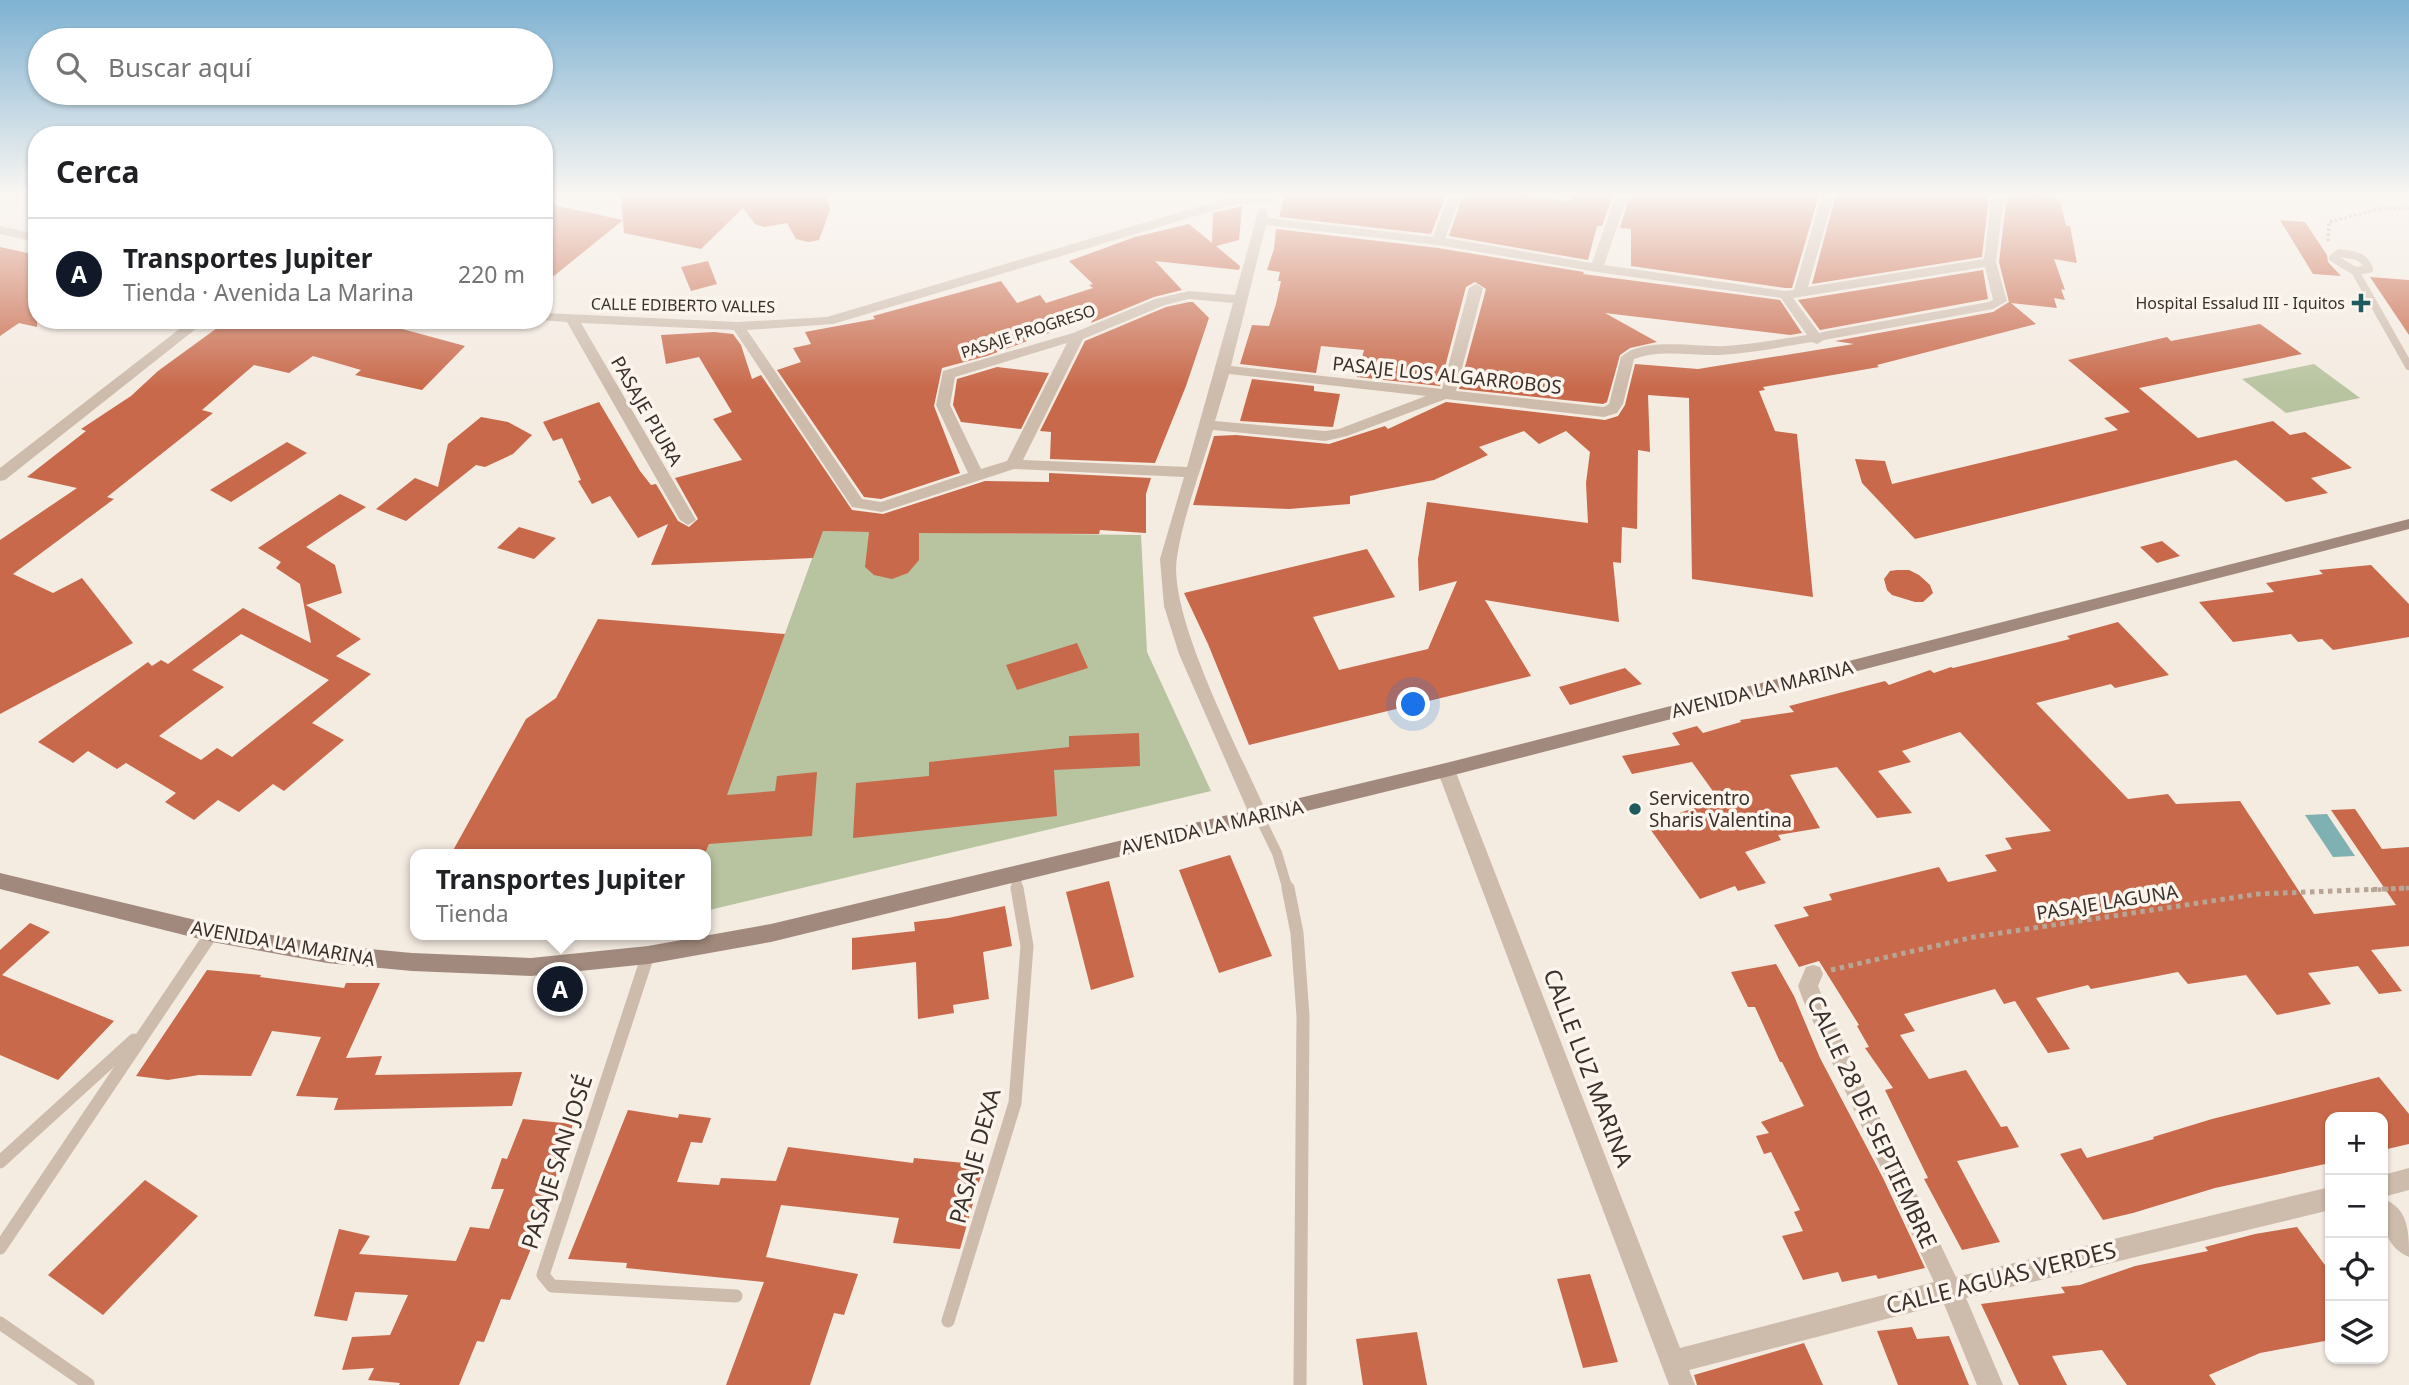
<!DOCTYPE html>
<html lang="es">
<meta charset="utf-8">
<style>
body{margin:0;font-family:"Noto Sans",sans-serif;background:#f2f2f2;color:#202124}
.controls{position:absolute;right:21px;bottom:21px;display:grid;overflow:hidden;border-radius:14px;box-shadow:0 2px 5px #0004}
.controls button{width:63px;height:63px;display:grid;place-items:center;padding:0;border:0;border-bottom:2px solid #e0e0e0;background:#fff;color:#202124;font:35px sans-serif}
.you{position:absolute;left:1414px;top:705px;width:24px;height:24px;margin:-18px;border:5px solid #fff;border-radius:50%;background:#1a73e8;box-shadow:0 0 0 10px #1a73e833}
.badge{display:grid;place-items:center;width:46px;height:46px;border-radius:50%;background:#111827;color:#fff;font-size:23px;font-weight:700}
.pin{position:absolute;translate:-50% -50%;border:4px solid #fff;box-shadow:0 2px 7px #0006}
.popup{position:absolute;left:410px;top:849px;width:301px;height:91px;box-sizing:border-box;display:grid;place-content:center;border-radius:14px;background:#fff;filter:drop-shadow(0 2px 5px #0005);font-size:23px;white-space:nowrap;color:#757577}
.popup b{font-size:26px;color:#202124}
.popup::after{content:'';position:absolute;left:50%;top:100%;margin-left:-14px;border:14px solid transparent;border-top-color:#fff}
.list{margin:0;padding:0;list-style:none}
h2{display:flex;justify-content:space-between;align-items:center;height:91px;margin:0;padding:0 28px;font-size:30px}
h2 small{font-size:23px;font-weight:400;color:#757577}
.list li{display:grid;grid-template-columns:46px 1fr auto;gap:21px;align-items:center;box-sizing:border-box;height:112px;padding:0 28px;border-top:2px solid #e0e0e0}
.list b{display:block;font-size:26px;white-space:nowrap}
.list p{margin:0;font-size:23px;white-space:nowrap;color:#757577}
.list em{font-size:23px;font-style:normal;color:#757577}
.icon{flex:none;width:38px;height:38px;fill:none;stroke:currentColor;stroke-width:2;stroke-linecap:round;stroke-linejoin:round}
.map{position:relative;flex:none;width:2409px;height:1385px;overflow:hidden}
.search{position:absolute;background:#fff;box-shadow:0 2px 5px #0004;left:28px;top:28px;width:525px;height:77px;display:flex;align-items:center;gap:18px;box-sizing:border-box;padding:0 24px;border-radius:38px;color:#757577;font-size:26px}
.panel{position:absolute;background:#fff;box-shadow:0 2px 5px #0004;left:28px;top:126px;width:525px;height:203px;border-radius:28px}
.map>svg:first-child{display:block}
.green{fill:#b8c4a0}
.water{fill:#7fb0b2}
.building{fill:#c8694b;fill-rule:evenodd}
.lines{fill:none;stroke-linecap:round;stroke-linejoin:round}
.path-far2{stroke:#b9a596;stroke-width:3.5;stroke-dasharray:2.5 2.5;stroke-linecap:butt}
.path-far1{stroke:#b9a596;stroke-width:4.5;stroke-dasharray:3.5 3.5;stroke-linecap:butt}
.path{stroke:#b9a596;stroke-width:5;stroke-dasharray:4.5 4.5;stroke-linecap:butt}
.lane-far2{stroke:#cdbbac;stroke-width:8}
.lane-far1{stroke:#cdbbac;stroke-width:10}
.lane{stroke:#cdbbac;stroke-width:13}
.street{fill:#cdbbac;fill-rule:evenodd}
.secondary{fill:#a18a7d;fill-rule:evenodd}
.poi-dot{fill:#1f5a5e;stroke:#fbf5ee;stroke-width:2.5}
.labels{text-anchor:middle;stroke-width:7;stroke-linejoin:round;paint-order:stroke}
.far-poi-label{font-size:16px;fill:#3b302b;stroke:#fbf5ee;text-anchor:end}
.far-street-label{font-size:16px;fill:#3b302b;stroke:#fbf5ee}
.street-label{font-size:19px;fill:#3b302b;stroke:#fbf5ee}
.poi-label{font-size:19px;fill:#3b302b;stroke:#fbf5ee;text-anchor:start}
.near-street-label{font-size:23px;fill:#3b302b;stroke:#fbf5ee}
</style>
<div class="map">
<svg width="2409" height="1385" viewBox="0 0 2409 1385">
<rect width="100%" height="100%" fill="#f4ebe1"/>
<g class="green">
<polygon points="2314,364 2360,398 2286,413 2242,379"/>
<polygon points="822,531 1141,535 1147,652 1211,791 705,911 705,855"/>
</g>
<polygon class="water" points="2327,814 2355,856 2333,857 2305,815"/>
<g class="building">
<polygon points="620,195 827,195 830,210 819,240 809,242 796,239 787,223 764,227 755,224 743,208 701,249 624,233 623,220 544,284 544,203 623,220"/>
<polygon points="1285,195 1446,195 1431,234 1279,217"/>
<polygon points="1463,195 1528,195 1570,202 1571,195 1613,195 1602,226 1597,226 1588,260 1449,236"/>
<polygon points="1630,195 1819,195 1792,288 1785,288 1631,266 1631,229 1620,228"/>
<polygon points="1836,195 1989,195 1982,257 1812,284"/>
<polygon points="2007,195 2055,195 2056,199 2060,200 2066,226 2070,226 2077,263 2054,259 2065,290 2061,289 2065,300 2054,298 2057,308 2011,303 2036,324 1877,365 1879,367 1763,387 1765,390 1759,391 1775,431 1797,434 1813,597 1692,579 1689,398 1648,395 1650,452 1638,450 1637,529 1622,527 1621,563 1613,562 1619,622 1485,600 1531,676 1249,745 1208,644 1184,593 1367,549 1395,597 1313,617 1339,670 1428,649 1457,581 1419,591 1418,559 1427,502 1588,523 1586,483 1590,452 1566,431 1539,444 1524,431 1479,447 1488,455 1434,480 1350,496 1350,504 1289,509 1193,505 1214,436 1236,435 1329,444 1385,426 1388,429 1446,402 1605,420 1618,416 1625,405 1635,364 1698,369 1854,344 1835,341 1993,312 2009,302 1999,262"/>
<polygon points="1242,206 1239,240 1216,246 1240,266 1239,270 1155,261 1182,290 1154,297 1091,323 1094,316 987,356 942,368 934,406 960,473 881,499 864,497 777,370 801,362 793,348 811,344 805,332 875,319 873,316 1001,281 1017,303 1040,295 1046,303 1093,288 1089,285 1093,284 1069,261 1135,237 1189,224 1212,243 1213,213"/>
<polygon points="2280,220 2305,222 2327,255 2328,262 2341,276 2313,274"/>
<polygon points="1276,229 1438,248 1584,272 1583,274 1780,300 1802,333 1790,335 1605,313 1657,342 1630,348 1620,355 1607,402 1603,404 1459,389 1486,289 1475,282 1466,287 1440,386 1357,377 1364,350 1321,346 1316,373 1240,364 1252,325 1269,326 1276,304 1281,281 1278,281 1280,272 1267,270 1274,249"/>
<polygon points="0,247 37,255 37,327 19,323 0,336"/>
<polygon points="708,261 717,284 691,291 681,267"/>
<polygon points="1983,270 1988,299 1820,330 1798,300"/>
<polygon points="2370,277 2409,280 2409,335"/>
<polygon points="1189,302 1193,302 1209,318 1186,386 1155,463 1050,459 1051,432 1040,431 1085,341 1166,307"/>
<polygon points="228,320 369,320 465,346 422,390 355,375 361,370 313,356 289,373 254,365 202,410 213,413 107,497 114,499 13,574 53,593 82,578 133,643 0,714 0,540 77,488 27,477 86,431 81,429 131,396 158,371"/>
<polygon points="2260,324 2302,354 2139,388 2198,438 2273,421 2290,435 2305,432 2352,468 2311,478 2328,493 2286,502 2236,460 1915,539 1862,483 1855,459 1885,461 1892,484 2118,430 2104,418 2130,412 2068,360 2167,337 2171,341"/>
<polygon points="714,332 733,334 741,345 752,379 761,375 852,510 883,514 985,481 1049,482 1049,473 1151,478 1146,494 1146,533 1100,530 1099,534 919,533 919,560 908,573 892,579 874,575 865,567 869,532 823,531 813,558 651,565 668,524 638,538 610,496 592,504 578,481 581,480 562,438 553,441 543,422 599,402 640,471 651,485 656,484 678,521 689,527 698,519 675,478 742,460 713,419 732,412 699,357 666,364 661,335"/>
<polygon points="997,367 1049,373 1021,429 961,422 953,405 957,379"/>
<polygon points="1252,379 1314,386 1314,391 1340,394 1333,427 1240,421"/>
<polygon points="481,417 508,422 532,435 513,454 485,467 476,465 406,521 376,509 415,478 438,487 448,444"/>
<polygon points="287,442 307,453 231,502 210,490"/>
<path d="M340,494L366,507L306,547L335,565L342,593L306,605L361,639L336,656L371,674L312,723L344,740L284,791L273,784L239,812L218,800L194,820L165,802L176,793L126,763L117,769L88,751L73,763L38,742L148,662L152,666L161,660L168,664L243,608L311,643L300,584L276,568L281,562L258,548ZM241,634L329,680L232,757L217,748L201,760L159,736L224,687L192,670Z"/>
<polygon points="519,527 556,538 534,559 497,548"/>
<polygon points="2162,541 2180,556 2157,563 2140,547"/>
<polygon points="2371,565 2409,604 2409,637 2333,650 2322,639 2298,642 2291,634 2233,642 2199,602 2274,592 2266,583 2323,574 2319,570"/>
<polygon points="1897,570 1909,570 1919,575 1930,585 1933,593 1923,602 1915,602 1892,595 1887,590 1884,579 1890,571"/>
<polygon points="598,619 785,634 727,795 775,791 777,776 817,772 812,836 709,844 705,854 451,854 526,719 556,698"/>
<polygon points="2118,622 2169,675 2115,688 2111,684 2036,703 2128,799 2168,794 2176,804 2240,801 2314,914 2396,905 2331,810 2355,809 2382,849 2409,847 2409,946 2371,950 2402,991 2379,994 2358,966 2308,973 2331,1004 2277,1015 2246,975 2188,984 2178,972 2091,989 2088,985 2036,998 2070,1049 2048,1053 2015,1001 2004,1004 1995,989 1904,1014 1915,1031 1900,1035 1929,1079 1966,1070 2001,1127 2007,1126 2019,1147 1957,1161 2000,1242 1962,1250 1924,1179 1928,1178 1885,1090 1893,1088 1865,1048 1869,1047 1857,1026 1859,1025 1819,961 1799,967 1774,925 1809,916 1803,907 1832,900 1829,894 1939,867 1948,882 1997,871 1985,855 2012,849 2005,838 2051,831 1960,732 1902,751 1911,762 1878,771 1912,813 1877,818 1837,767 1790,775 1820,828 1778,835 1781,840 1745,852 1766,883 1738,891 1735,886 1700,899 1648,826 1685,811 1720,801 1692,762 1632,774 1622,756 1680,745 1672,733 1697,726 1703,733 1741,722 1740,720 1794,712 1789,706 1885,681 1889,685 1930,670 1934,673 1951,667 1953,668 2070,639 2067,636"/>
<polygon points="1077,643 1088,668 1017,690 1006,665"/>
<polygon points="1625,668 1642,684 1570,705 1559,687"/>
<polygon points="1139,733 1140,766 1054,770 1057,816 853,838 856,783 929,776 929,762 1069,747 1069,736"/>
<polygon points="1230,855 1272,956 1219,973 1179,870"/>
<polygon points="1109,881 1134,977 1091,990 1066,892"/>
<polygon points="1005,906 1012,946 983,952 989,999 953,1005 954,1013 918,1019 916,962 852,970 852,938 915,931 914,922 948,918"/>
<polygon points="30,923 50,932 2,975 114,1021 58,1080 0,1055 0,950"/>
<polygon points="1776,964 1794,996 1820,1058 1883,1178 1925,1268 1878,1279 1876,1275 1842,1282 1838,1272 1803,1280 1782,1236 1803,1231 1794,1212 1800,1210 1771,1152 1764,1154 1756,1136 1769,1133 1761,1122 1804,1106 1782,1062 1780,1062 1755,1007 1748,1007 1731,972"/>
<polygon points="207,970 261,975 260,977 344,988 346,983 380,983 346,1058 382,1056 375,1075 522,1072 512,1106 334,1110 338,1098 296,1096 321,1037 272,1031 251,1076 199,1075 168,1080 136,1076"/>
<polygon points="2379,1077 2409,1114 2409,1144 2383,1150 2383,1117 2330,1117 2330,1163 2215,1188 2133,1213 2103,1220 2060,1154 2081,1148 2087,1158 2154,1139 2153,1137 2212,1119"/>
<polygon points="628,1110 678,1118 679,1114 711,1118 702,1143 691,1142 677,1182 719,1185 721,1178 776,1181 788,1147 913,1163 914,1158 984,1165 960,1249 893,1243 899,1218 781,1205 766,1257 858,1274 844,1315 834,1313 810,1385 726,1385 764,1282 626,1268 627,1263 568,1259"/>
<polygon points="523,1119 573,1124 537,1234 510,1300 501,1299 484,1342 477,1341 459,1385 399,1385 400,1383 368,1380 374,1368 342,1370 352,1337 390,1335 408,1295 355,1292 347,1321 314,1316 339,1229 370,1236 359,1254 456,1261 470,1227 489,1229 504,1189 491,1189 502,1158 507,1159"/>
<polygon points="145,1180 198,1216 103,1315 48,1275"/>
<polygon points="2297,1227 2330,1272 2330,1340 2260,1353 2209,1375 2216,1385 2127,1385 2102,1350 2052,1356 2067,1385 2019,1385 1981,1304 2065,1293 2061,1287 2080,1285 2135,1266 2208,1251 2205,1247 2255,1234"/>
<polygon points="1590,1274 1618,1362 1583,1368 1557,1279"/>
<polygon points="1912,1327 1917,1339 1949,1336 1969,1385 1898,1385 1877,1331"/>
<polygon points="1417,1332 1427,1385 1363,1385 1356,1339"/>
<polygon points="1804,1343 1823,1385 1697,1385 1694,1375"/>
</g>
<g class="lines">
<polyline class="path-far2" points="2328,241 2329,222 2383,208 2409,208"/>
<polyline class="path-far1" points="2371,890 2409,888"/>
<polyline class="path" points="1831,970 1974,937 2258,894 2409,888"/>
<g class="lane-far2">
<path d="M2339,253C2353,255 2364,255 2369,269L2355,271L2333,258Z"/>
<polyline points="2355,271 2409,366"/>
</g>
<g class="lane-far1">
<polyline points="1259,816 1277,853 1288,890"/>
<polyline points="1015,874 1018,890"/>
</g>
<g class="lane">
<polyline points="1288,888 1297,933 1303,1016 1300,1385"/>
<polyline points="648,955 543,1275 552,1286 736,1296"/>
<polyline points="0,1162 134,1040"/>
<polyline points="0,1248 212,933"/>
<polyline points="948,1321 1015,1103 1027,946 1017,888"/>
<polyline points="0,1323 88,1384"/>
</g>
<g class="street">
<path d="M1449,195H1461L1445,238L1592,263L1616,195H1628L1604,265L1785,291L1794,290L1822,195H1834L1808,287L1984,259L1992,195H2004L1996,262L2007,301L1993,309L1824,340L1817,344L1812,342C1782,347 1751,353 1720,355C1691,356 1662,349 1634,359L1623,404L1617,413L1604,417L1446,399L1347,436L1325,441L1213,430C1201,469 1183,517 1177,557C1167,616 1243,758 1268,816L1266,822L1259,824L1252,822L1250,816L1179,654L1164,606L1160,559L1184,477L1014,469L882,512L852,507L734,330L581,323L696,520L688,525L680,520L567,322L541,320H544V313L738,322L827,317L1231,197H1270V203L1236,204L833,324L747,330L862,499L881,502L968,473L936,405L943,371L1073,333L1155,299L1189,291L1235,295L1259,209H1267L1268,218L1433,237ZM1266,225L1438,245L1597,272L1781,298L1807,335C1780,339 1753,344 1726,346C1698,348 1643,336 1621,357L1609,404L1604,407L1456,391L1483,288L1476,284L1469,288L1442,389L1231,366ZM1985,267L1993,300L1989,302L1828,331L1819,333L1793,298ZM1189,299L1233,303L1187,467L1023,460L1083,339L1165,305ZM1067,343L1007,461L981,469L950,405L955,377ZM1229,374L1426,396L1339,429L1325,431L1215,421Z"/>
<polygon points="0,226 37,234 37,242 0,234"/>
<polygon points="191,320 207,320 5,480 0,481 0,468"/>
<polygon points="1446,763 1452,765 1455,770 1680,1348 1934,1282 1803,1000 1798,986 1806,967 1813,965 1820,967 1823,974 1818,986 1823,999 1956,1277 2330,1187 2330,1210 1966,1298 2003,1385 1977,1385 1944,1304 1689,1370 1695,1385 1669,1385 1437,770 1440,765"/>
<polygon points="2409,1168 2409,1190 2383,1197 2383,1175"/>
<path d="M2383,1199C2409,1208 2409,1233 2409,1257C2383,1246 2383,1222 2383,1199Z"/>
</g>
<polygon class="secondary" points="2409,519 2409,529 1446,777 771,942 648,964 531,976 412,971 327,963 212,942 0,889 0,873 212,924 327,945 412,953 531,958 648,946 771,924 1446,763"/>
</g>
<linearGradient id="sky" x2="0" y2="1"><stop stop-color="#7eb2d2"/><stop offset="0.5" stop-color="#faf6f2"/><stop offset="1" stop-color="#faf6f2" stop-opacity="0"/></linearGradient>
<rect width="2409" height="389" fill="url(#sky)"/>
<g class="poi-dot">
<path d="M2357.5 292.5h7v7h7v7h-7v7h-7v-7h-7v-7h7z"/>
<circle cx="1635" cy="809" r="7"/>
</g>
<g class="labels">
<g class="far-poi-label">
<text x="2345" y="309">Hospital Essalud III - Iquitos</text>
</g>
<g class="far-street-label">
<text transform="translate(683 305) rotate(1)" y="6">CALLE EDIBERTO VALLES</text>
<text transform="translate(1028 331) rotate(-18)" y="6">PASAJE PROGRESO</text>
</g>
<g class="street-label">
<text transform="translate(1447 375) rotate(6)" y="7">PASAJE LOS ALGARROBOS</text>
<text transform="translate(647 411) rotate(60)" y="7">PASAJE PIURA</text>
<text transform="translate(1762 689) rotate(-14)" y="7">AVENIDA LA MARINA</text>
<text transform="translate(1212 827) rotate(-13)" y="7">AVENIDA LA MARINA</text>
<text transform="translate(2107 902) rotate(-9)" y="7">PASAJE LAGUNA</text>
<text transform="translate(283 943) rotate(10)" y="7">AVENIDA LA MARINA</text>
</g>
<g class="poi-label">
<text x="1649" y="805">Servicentro<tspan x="1649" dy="22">Sharis Valentina</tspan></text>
</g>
<g class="near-street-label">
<text transform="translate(1588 1068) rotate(69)" y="8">CALLE LUZ MARINA</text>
<text transform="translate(1872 1122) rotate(65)" y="8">CALLE 28 DE SEPTIEMBRE</text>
<text transform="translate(975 1156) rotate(-75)" y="8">PASAJE DEXA</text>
<text transform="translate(557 1162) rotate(-72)" y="8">PASAJE SAN JOSÉ</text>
<text transform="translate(2001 1278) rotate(-14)" y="8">CALLE AGUAS VERDES</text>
</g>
</g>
</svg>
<div class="controls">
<button>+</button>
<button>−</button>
<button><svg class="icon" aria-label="locate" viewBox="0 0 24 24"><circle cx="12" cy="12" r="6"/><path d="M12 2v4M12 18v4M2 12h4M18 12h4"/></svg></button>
<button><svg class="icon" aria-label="layers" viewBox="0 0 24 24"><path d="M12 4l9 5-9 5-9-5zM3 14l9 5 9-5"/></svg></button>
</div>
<div class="you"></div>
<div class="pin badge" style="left:560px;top:989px">A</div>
<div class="popup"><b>Transportes Jupiter</b>Tienda</div>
<div class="search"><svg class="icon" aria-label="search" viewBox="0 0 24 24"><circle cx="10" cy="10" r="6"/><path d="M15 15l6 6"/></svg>Buscar aquí</div>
<section class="panel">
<h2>Cerca<small></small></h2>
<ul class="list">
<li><span class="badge">A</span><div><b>Transportes Jupiter</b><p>Tienda · Avenida La Marina</p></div><em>220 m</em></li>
</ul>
</section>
</div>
